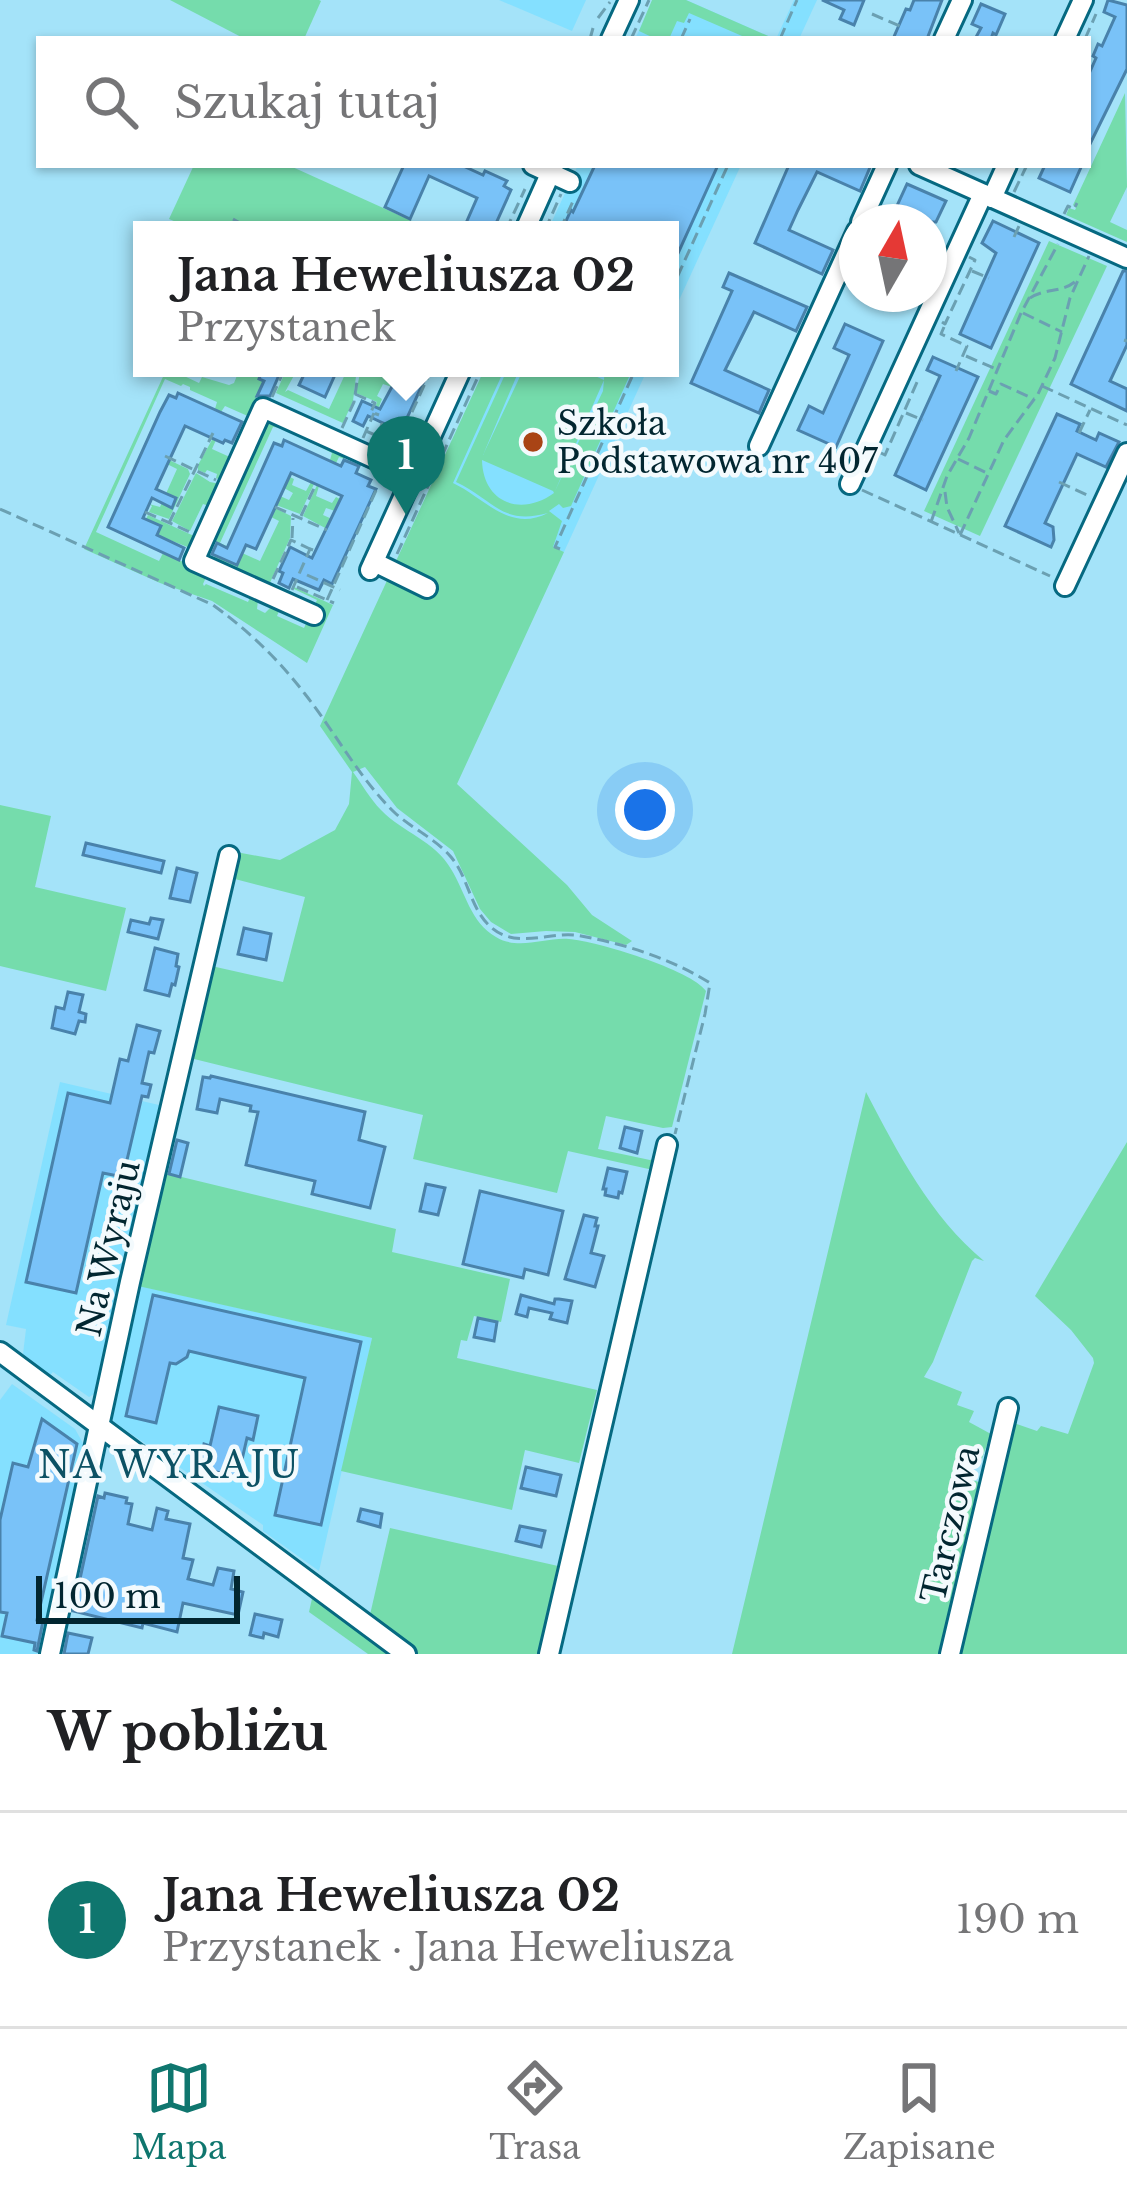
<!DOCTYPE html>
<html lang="pl">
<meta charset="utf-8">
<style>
body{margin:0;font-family:"Libre Baskerville",serif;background:#f2f2f2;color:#202124}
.compass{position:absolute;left:839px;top:204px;width:108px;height:108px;border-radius:50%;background:#fff;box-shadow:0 3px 9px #0004;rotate:9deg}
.scale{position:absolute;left:36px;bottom:30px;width:204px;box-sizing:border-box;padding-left:12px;border:6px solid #022630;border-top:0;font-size:33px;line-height:42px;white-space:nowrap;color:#022630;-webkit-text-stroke:9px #f3fafd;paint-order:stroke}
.you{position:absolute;left:645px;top:810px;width:42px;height:42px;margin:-30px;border:9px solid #fff;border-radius:50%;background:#1a73e8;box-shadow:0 0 0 18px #1a73e833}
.badge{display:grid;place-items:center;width:78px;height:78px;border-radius:50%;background:#0f766e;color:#fff;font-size:39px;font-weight:700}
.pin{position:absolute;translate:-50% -99px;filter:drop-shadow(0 3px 6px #0008)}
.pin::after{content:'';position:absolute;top:63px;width:42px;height:36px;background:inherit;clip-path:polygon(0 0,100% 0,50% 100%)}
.popup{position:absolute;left:133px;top:221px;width:546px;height:156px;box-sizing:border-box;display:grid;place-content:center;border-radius:0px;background:#fff;filter:drop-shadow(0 3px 9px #0005);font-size:39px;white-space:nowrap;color:#757577}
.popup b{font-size:45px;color:#202124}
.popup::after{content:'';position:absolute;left:50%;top:100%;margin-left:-24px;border:24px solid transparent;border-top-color:#fff}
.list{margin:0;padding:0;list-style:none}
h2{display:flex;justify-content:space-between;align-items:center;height:156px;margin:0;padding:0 48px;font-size:51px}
h2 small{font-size:39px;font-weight:400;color:#757577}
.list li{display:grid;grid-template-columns:78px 1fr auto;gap:36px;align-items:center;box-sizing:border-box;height:216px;padding:0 48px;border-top:3px solid #e0e0e0}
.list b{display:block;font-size:45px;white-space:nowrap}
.list p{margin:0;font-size:39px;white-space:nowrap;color:#757577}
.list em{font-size:39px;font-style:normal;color:#757577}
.icon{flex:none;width:66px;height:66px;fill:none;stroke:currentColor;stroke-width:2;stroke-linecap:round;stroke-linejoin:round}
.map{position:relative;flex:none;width:1127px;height:1654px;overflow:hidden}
.search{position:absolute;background:#fff;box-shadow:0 3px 9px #0004;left:36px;right:36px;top:36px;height:132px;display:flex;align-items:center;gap:30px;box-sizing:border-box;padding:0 42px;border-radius:0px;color:#757577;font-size:45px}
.sheet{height:372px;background:#fff}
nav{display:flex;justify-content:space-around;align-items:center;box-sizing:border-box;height:168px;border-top:3px solid #e0e0e0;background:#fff;font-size:33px;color:#757577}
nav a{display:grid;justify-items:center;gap:6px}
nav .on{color:#0f766e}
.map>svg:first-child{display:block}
.built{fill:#84e0ff}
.green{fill:#75dcac;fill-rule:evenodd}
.building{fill:#79c2f8;stroke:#4982ab;stroke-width:3}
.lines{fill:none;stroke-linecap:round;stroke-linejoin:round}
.minor-casing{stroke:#066981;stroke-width:24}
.path{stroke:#6ba0b2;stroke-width:3;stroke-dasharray:12 6;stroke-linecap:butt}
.minor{stroke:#fff;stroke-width:18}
.poi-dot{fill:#a94415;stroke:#f3fafd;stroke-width:4.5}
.labels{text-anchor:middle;stroke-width:9;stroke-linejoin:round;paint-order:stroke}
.poi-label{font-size:33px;fill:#022630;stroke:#f3fafd;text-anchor:start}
.street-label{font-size:33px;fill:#022630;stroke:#f3fafd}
.neighbourhood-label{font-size:36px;letter-spacing:3px;fill:#0c5164;stroke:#f3fafd}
</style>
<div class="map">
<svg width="1127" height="1654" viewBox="0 0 1127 1654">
<rect width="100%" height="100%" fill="#a4e3f9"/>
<g class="built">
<polygon points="499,0 586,0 572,31"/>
<polygon points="653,0 686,0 775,39 635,39"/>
<polygon points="794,0 817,0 799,39 776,39"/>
<polygon points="578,165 741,165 670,320 670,230 548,230"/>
<polygon points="485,368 648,368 564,552 429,491"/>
<polygon points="60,1082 159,1105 94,1394 89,1397 53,1372 50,1375 23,1354 26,1329 6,1325"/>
<polygon points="140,1286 372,1338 319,1571 263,1531 263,1525 114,1422 111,1414"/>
<polygon points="12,1384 75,1429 89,1454 45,1654 0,1654 0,1400"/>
</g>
<g class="green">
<polygon points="170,0 319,0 321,1 304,39 245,39"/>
<polygon points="652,0 686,0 775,39 749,39 689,13 684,23 677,21 669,39 656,39 639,31"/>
<polygon points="1125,93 1127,187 1110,222 1127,230 1127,242 1066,215 1069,208 1075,210 1076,208 1073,205"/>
<polygon points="194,165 288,165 432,230 195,230 169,219"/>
<polygon points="1049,241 1107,266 980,536 924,511"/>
<polygon points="167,368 199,383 202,377 229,385 234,383 240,368 283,368 268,402 279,376 263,369 259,378 264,381 255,401 256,408 224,482 216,478 217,474 207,470 205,473 198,470 198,465 213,438 216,440 212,449 232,458 250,417 225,406 221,412 215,409 217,402 190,390 190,387 183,384 181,386 165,379 96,532 159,561 163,553 208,573 203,584 204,586 206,584 248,602 252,593 258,600 257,609 265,613 272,606 281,606 277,616 304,628 317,600 294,589 294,587 333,605 307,663 212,601 160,583 84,549"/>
<polygon points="287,368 298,368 285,392 288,390 329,409 348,368 357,368 353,401 343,423 276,393"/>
<polygon points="361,368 374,368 396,378 392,387 383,384 377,396 382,399 378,409 374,411 377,402 356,393"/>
<path d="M485,368H505L453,483C485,498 509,533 548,513C501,526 493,499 456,482L508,368H520L483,455L524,368H577L604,380L555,491L603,391L605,368H633L571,506L563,508L559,504L549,511L562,521L553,547L564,552L457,784L567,885L592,915L632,941L626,945L575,932L546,931L511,934L491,922L480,909L453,851L397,808L365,767L353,772C362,784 370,799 381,810C402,832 435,841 451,869C466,893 470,922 496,937C519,951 545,937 569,939C596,941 692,970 706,991L672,1127L663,1128L606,1116L598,1149L650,1160L656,1158L653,1170L568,1151L557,1193L413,1159L423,1115L186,1057L207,965L283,982L305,897L231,878L236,852L280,860L335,830L349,804L352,772L320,726ZM482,460L553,491L554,493C521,517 483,503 482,460Z"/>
<polygon points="268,419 394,473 392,477 374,472 346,457 344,459 339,457 336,463 330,460 332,453 282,428 273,427 220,543 260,561 279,521 271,517 275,508 291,516 290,538 269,585 213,560 220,545 213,540 228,507 232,503 231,501 245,470 249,466 248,463"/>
<polygon points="169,460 188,469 190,474 169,519 149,512 152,506 149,504 160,507 177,469 167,464"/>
<polygon points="196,473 210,482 220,484 212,507 203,504 190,531 172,521"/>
<polygon points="288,476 294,479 292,485 306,491 311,482 314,484 300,514 276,505 280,496 289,500 293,493 284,488"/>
<polygon points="317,485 319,486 316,496 332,503 336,497 342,500 335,511 326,508 323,515 332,519 327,529 303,516"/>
<polygon points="148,515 194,536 190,548 157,535 161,526 146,519"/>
<polygon points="0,805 51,816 35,887 126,908 106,991 0,966"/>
<path d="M866,1092C898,1153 930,1216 984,1261L975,1258L972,1261L933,1362L924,1377L962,1392L957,1405L974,1411L969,1422L991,1434L980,1464L972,1466L968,1471L970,1479L984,1484L944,1654H732Z"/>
<polygon points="1127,1142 1127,1654 960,1654 1014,1423 1037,1431 1041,1426 1068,1434 1094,1363 1093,1358 1071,1330 1035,1296"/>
<polygon points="161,1172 396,1229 392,1252 510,1279 501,1322 474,1316 467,1341 461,1340 457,1358 597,1390 579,1463 525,1450 512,1510 341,1471 372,1338 138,1286"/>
<polygon points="390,1528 567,1568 545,1654 415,1654 369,1619"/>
<polygon points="313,1594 395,1654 368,1654 309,1612"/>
</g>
<g class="building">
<polygon points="822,0 864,0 854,25 840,19 844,10"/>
<polygon points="914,0 942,0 927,39 893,39 906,9 910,10"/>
<polygon points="1108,0 1127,5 1127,69 1088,148 1088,76 1096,58 1093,56 1098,44 1102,46 1115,17 1104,12"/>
<polygon points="981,4 1005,14 996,35 993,33 991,39 975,39 981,28 972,24"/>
<polygon points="404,165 461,165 483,175 485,171 507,181 504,186 511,190 493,230 463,230 477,198 429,176 410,219 385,207"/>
<polygon points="595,165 718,165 670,271 670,230 562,230 571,210 573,212"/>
<polygon points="789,165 871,165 860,191 817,172 798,210 789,230 833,250 822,274 755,243"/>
<polygon points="1045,165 1082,165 1070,192 1039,178"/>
<polygon points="907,184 946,201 936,222 908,222 911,214 896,208"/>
<polygon points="993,221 1039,243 991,348 960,334 996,253 982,243"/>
<polygon points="1123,271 1127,271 1127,345 1110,381 1127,389 1127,411 1071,384"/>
<polygon points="729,273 807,307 796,331 754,312 725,370 769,390 759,413 691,383 732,291 723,287"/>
<polygon points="845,324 883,341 836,447 798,430 809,406 823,413 849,355 834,348"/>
<polygon points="933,357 978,377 926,490 895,475 940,376 927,370"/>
<polygon points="263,368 279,375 270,396 257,396 264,381 259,379"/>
<polygon points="307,368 338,368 325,397 299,385"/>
<polygon points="402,368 430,368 401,431 398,430 390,448 379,444 387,425 368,416 363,426 353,421 362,401 380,409"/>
<polygon points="178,393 242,422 232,443 225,440 223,443 185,426 156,489 176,498 172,508 152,498 143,518 161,526 157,535 184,548 179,560 108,527 160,412 169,395 176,398"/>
<polygon points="1057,414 1080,424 1077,431 1096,440 1099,433 1119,442 1106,467 1077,454 1045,523 1053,527 1054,540 1051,547 1005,526"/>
<polygon points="284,440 341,466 344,460 359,466 356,473 371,480 368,486 376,489 332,584 324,580 319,590 293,579 289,588 279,583 283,573 279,571 290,547 312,558 342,496 291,473 256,549 246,545 237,565 212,554 217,543 227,548 274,443 282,446"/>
<polygon points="86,843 164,861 161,873 83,855"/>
<polygon points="177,868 197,873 190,902 170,898"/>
<polygon points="151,918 163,920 158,939 128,932 131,920 149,924"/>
<polygon points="244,928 271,934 266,960 238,954"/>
<polygon points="155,948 178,954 176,966 179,967 175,985 172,984 169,996 145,990"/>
<polygon points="68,992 83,995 79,1012 86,1014 85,1022 79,1021 75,1034 52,1028 56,1007 64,1009"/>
<polygon points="137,1025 160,1031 154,1053 149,1052 142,1083 151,1085 148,1097 142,1096 123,1177 103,1173 76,1293 26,1282 68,1093 110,1103 120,1059 128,1061"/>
<polygon points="211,1076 365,1112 359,1140 385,1147 370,1208 312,1194 315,1181 246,1165 258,1112 250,1111 251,1106 220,1099 217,1113 197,1109 203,1077 210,1078"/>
<polygon points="625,1127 642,1131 637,1153 620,1148"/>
<polygon points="177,1140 188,1143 180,1177 169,1174"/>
<polygon points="608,1168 627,1172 622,1193 619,1192 618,1198 605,1195 606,1189 603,1189"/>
<polygon points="426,1184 445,1188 438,1215 420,1211"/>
<polygon points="480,1191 563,1211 548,1275 525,1269 523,1278 463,1264"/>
<polygon points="584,1215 597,1218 595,1226 598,1226 591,1253 604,1256 595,1287 565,1279"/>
<polygon points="153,1295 361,1342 321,1525 275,1515 305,1378 189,1351 187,1357 176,1364 170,1363 156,1423 126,1416"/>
<polygon points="521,1295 554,1304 555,1299 559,1299 572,1301 567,1323 550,1319 552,1313 529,1308 527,1317 516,1314"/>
<polygon points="478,1318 497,1322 494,1341 474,1337"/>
<polygon points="219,1407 258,1416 253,1440 247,1438 238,1477 199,1468 204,1444 210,1446"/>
<polygon points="42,1419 77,1444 37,1620 43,1621 37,1651 34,1650 35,1643 2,1636 7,1613 0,1612 0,1520 13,1463 28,1467"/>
<polygon points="526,1467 561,1475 556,1496 521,1488"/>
<polygon points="105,1493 127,1498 126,1503 132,1504 128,1524 152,1530 157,1508 168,1511 166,1519 190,1524 183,1558 193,1560 188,1579 213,1585 218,1568 234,1571 231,1589 243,1592 238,1615 183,1603 177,1632 143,1623 142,1628 73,1611 98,1496 104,1498"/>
<polygon points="361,1509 382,1514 380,1527 358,1521"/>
<polygon points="520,1526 545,1531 541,1547 516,1541"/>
<polygon points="255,1614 282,1620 278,1637 264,1633 263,1638 250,1635"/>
<polygon points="68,1633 92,1638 88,1654 64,1654"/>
</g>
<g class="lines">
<g class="minor-casing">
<g id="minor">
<polyline points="611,39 629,0"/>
<polyline points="944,39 962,0"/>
<polyline points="1065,39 1083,0"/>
<polyline points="533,165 570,182"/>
<polyline points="919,165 1127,258"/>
<polyline points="992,198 1007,165"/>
<polyline points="861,222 887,165"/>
<polyline points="525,230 554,165"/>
<polyline points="759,446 857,231"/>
<polyline points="850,484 983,194"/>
<polyline points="374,562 427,588"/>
<polyline points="370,570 462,368"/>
<polyline points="1065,586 1127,453"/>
<polyline points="314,615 194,561 263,408 413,476"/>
<polyline points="0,1352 406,1654"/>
<polyline points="50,1654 130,1282 229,856"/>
<polyline points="549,1654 667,1145"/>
<polyline points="950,1654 1008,1408"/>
</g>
</g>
<g class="path">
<polyline points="872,14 902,27"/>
<polyline points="598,18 610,2"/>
<polyline points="590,39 593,28"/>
<polyline points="631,39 649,0"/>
<polyline points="681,39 690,19"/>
<polyline points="780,39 797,0"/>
<polyline points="1085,39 1096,14"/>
<polyline points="1014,192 1027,165"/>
<polyline points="1064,214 1068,206 1074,209 1077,203"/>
<polyline points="233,219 252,230"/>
<polyline points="216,230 221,230"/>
<polyline points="228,230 237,223"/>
<polyline points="506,230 525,189"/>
<polyline points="545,230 561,194"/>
<polyline points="560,230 574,199"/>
<polyline points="1014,237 1019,226"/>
<polyline points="972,271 989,278"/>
<polyline points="670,293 728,165"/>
<path d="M1030,298C1045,288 1062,293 1076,281"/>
<polyline points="1023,313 1062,332"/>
<polyline points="942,322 945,324 975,260 969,257"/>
<polyline points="944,327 941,334 967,346 956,371"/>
<polyline points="1124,340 1127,341"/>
<polyline points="966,356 996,369"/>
<polyline points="378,368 401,379"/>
<polyline points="1042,386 1127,425"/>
<polyline points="989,391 996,394 1001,384 1034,399"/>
<polyline points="355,394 375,403 371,412 379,415"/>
<polyline points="272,397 285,368"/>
<polyline points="906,413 923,420"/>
<polyline points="342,428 354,402 359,368"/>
<polyline points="366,431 405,448"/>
<polyline points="1079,433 1090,410"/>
<polyline points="378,434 382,424 402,433"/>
<polyline points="363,438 374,413"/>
<polyline points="397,445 432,368"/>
<polyline points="881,453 885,455 918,380"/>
<polyline points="165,456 216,480"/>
<polyline points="958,459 987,473"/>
<polyline points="1059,482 1087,495"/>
<polyline points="862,490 1050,576"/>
<polyline points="945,492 947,507 959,533"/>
<polyline points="275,507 327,530"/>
<path d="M0,509L213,605C249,631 278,659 305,694C335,732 359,778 394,812C411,828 436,839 451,857C469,878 470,910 492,928C518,950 551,930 581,936C625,944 672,959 710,983L705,1014L675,1134"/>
<polyline points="145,512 192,533"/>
<polyline points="301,516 316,484"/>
<polyline points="931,522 947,476 969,438 1021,313 1058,244"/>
<polyline points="169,523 213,433"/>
<polyline points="960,535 1004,440 1038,394 1055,358 1070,298 1089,256"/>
<polyline points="292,538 293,518"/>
<polyline points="560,549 555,547 636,368"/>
<polyline points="397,554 482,368"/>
<polyline points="307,575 340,590"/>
<polyline points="273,579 291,540 310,549"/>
<polyline points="297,587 334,603"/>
<polyline points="292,590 310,549 316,551"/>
<polyline points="327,600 378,486"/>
</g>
<use href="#minor" class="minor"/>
</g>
<circle class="poi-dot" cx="533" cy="442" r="12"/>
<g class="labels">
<g class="poi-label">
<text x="557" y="435">Szkoła<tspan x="557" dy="38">Podstawowa nr 407</tspan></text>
</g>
<g class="street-label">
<text transform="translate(108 1248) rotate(-77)" y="12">Na Wyraju</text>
<text transform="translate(950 1524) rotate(-77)" y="12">Tarczowa</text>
</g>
<g class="neighbourhood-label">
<text x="170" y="1478">NA WYRAJU</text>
</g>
</g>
</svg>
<svg class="compass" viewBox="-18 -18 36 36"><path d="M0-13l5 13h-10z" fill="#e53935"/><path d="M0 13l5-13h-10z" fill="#757577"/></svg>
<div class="scale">100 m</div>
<div class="you"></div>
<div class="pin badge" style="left:406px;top:515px">1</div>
<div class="popup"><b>Jana Heweliusza 02</b>Przystanek</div>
<div class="search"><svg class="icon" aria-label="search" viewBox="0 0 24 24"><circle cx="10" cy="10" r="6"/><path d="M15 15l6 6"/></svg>Szukaj tutaj</div>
</div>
<section class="sheet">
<h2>W pobliżu<small></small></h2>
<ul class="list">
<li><span class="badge">1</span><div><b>Jana Heweliusza 02</b><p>Przystanek · Jana Heweliusza</p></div><em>190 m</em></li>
</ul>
</section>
<nav>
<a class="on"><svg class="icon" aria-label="map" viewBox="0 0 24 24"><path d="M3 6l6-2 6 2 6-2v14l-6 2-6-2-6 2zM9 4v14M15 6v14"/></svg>Mapa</a>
<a><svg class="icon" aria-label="directions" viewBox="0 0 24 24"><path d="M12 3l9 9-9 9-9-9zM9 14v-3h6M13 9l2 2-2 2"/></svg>Trasa</a>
<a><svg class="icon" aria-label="saved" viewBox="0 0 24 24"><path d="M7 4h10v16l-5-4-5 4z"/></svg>Zapisane</a>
</nav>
